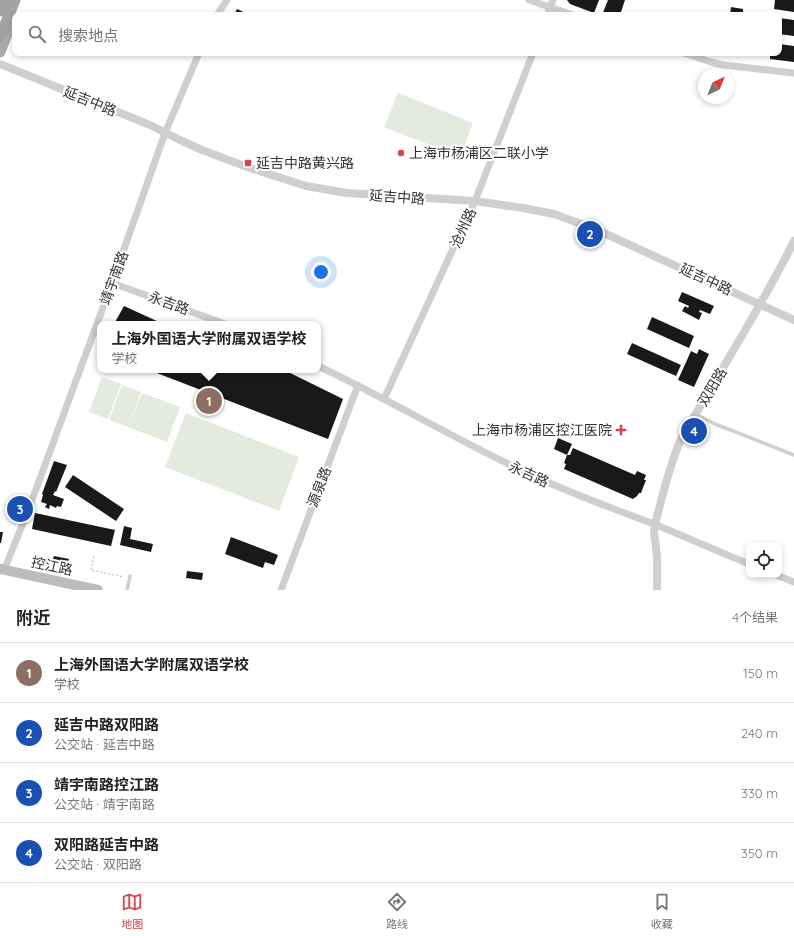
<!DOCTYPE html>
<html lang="zh">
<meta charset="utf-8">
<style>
body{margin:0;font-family:Quicksand,"Noto Sans SC",sans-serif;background:#f6f6f6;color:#222}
.controls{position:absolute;right:12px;bottom:12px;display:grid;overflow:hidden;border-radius:8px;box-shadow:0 2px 6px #0003}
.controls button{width:36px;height:36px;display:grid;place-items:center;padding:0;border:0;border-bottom:1px solid #e0e0e0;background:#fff;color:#222;font:20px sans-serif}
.compass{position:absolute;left:698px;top:68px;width:36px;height:36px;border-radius:50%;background:#fff;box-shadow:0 2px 6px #0003;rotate:43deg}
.you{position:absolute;left:321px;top:272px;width:14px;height:14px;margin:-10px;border:3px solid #fff;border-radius:50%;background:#1a73e8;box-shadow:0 0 0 6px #1a73e833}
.badge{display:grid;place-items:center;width:26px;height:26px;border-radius:50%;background:#d9434d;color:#fff;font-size:13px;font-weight:700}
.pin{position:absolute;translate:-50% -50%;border:2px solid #fff;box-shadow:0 1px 4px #0006}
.popup{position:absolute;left:97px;top:321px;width:224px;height:52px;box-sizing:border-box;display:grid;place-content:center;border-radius:8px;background:#fff;filter:drop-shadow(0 1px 3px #0005);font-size:13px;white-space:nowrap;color:#767676}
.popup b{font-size:15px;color:#222}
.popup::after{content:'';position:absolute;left:50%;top:100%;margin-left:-8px;border:8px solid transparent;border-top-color:#fff}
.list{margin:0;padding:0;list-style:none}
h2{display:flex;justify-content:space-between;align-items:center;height:52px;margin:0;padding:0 16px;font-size:17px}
h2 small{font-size:13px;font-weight:400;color:#767676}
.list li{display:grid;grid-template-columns:26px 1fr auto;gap:12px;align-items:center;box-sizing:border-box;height:60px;padding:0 16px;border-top:1px solid #e0e0e0}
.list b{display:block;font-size:15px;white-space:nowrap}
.list p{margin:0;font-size:13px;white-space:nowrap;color:#767676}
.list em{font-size:13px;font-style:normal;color:#767676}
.icon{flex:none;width:22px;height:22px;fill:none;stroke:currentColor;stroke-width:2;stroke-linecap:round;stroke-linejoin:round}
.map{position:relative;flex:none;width:794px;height:590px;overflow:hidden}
.search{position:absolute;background:#fff;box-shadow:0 2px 6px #0003;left:12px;right:12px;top:12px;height:44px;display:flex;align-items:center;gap:10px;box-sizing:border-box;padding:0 14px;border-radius:8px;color:#767676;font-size:15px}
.sheet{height:292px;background:#fff}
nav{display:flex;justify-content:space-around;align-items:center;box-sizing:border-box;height:56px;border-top:1px solid #e0e0e0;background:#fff;font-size:11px;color:#767676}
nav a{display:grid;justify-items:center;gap:2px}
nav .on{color:#d9434d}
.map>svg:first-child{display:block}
.green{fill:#e4eade}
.building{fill:#191919}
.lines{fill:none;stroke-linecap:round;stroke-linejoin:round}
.path{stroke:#c9c9c9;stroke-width:1.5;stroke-dasharray:2 2;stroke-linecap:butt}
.service{stroke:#cfcfcf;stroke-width:3.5}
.minor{stroke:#cfcfcf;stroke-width:7}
.tertiary{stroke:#cfcfcf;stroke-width:8}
.secondary{stroke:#bcbcbc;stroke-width:10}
.primary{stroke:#aaa;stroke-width:11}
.trunk{stroke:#a2a2a2;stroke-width:11}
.poi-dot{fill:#d9434d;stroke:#fff;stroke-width:1.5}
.labels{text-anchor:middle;stroke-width:4;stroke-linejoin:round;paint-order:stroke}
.street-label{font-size:14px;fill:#323232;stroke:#fff}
.poi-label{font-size:14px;fill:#323232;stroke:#fff;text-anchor:start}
</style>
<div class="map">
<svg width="794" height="590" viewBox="0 0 794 590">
<rect width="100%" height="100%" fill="#fff"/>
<g class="green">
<polygon points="398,93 473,123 460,157 384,127"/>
<polygon points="102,377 121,384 108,419 89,412"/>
<polygon points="122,385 141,392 128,427 109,420"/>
<polygon points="142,393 161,400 160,402 161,400 180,407 167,442 128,427"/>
<polygon points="186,413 299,457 279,511 165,467"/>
</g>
<g class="building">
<polygon points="567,0 599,0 594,13 570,4"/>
<polygon points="608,0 625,0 620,15 602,15"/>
<polygon points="775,0 794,0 794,12 774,9"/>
<polygon points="731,7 743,9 743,15 730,15"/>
<polygon points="237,9 250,15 234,15"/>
<polygon points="779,18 794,20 794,36 779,34"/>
<polygon points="779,44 794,46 794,62 770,59 770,53 779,53"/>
<polygon points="249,53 258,53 257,56"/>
<polygon points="682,292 714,306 710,314 700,310 699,312 702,313 699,320 682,311 685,306 688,308 689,306 678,301"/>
<polygon points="124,306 159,322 167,323 166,324 114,324"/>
<polygon points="652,317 694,336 689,348 647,329"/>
<polygon points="632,343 681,365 676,376 627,354"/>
<polygon points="699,349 709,354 694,387 678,380 691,351 697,354"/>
<polygon points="149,370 284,370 343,399 328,439"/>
<polygon points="558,438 572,444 567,455 570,455 573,448 635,475 637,471 646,475 644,480 646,480 641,493 639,493 637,496 633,499 564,469 566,464 564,463 567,455 554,449"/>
<polygon points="54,461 67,465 56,492 55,491 53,495 64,499 61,507 57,506 56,508 50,505 49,509 45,507 47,504 41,502 43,495 42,494"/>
<polygon points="73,475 124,509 116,521 65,487"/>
<polygon points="35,513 115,530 111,546 32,529"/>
<polygon points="124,526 132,528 130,539 153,544 151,552 120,545"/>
<polygon points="0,532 3,532 1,543 0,543"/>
<polygon points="231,537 278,555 274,565 265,562 263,568 225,554"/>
<polygon points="54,556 69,559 67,565 52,561"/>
<polygon points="187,571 203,573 202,580 186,578"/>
</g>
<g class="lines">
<polyline class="path" points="94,556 91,570 124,577"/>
<g class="service">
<polyline points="696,414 715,424 794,455"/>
<polyline points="127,590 130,576"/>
</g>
<g class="minor">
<polyline points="529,0 573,15"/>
<polyline points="217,15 227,0"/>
<polyline points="547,15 553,0"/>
<polyline points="684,53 711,62 723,65 794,73"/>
<polyline points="112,283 225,324"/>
<path d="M318,366C388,399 455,439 525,472C567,492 611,508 654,524C686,537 717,551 749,564"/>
<polyline points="384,399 475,201 533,53"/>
<polyline points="4,570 28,511 112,283 165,133 199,53"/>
<polyline points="776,575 794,582"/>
<polyline points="281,590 358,385"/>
</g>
<g class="tertiary">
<polyline points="0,64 150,125 182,141 202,150 247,167 306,186 347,193 475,201 523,208 554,214 595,229 794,320"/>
<path d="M657,590V556L654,532L655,525C662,496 669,468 680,441C718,374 760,310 794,241"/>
</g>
<polyline class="secondary" points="0,569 98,590"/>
<polyline class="primary" points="0,52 10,26"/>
<g class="trunk">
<polyline points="0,11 5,0"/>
<polyline points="0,37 15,0"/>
</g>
</g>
<g class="poi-dot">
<circle cx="401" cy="153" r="4"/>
<rect x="244" y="159" width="8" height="8" rx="2"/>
<path d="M619 424h4v4h4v4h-4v4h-4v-4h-4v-4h4z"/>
</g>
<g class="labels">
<g class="street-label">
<text transform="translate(90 101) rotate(22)" y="5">延吉中路</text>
<text transform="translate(397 197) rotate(4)" y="5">延吉中路</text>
<text transform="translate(463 228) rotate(-65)" y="5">沧州路</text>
<text transform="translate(114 278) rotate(-70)" y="5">靖宇南路</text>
<text transform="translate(706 279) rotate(25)" y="5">延吉中路</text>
<text transform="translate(169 303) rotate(20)" y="5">永吉路</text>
<text transform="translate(712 387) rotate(-59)" y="5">双阳路</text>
<text transform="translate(529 474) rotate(25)" y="5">永吉路</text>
<text transform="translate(319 487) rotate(-69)" y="5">源泉路</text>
<text transform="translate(52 566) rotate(12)" y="5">控江路</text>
</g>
<g class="poi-label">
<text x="409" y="158">上海市杨浦区二联小学</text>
<text x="256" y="168">延吉中路黄兴路</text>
<text x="612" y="435" text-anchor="end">上海市杨浦区控江医院</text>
</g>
</g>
</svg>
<div class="controls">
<button><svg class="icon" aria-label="locate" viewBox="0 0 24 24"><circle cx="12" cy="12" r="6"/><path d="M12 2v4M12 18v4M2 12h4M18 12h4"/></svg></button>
</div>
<svg class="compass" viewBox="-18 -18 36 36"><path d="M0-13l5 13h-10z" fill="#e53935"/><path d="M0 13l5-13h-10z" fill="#767676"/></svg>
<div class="you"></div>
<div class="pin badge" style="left:209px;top:401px;background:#8d6e63">1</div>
<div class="popup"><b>上海外国语大学附属双语学校</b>学校</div>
<div class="pin badge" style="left:590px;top:234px;background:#1a4fb4">2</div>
<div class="pin badge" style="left:20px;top:509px;background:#1a4fb4">3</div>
<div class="pin badge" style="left:694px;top:431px;background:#1a4fb4">4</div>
<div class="search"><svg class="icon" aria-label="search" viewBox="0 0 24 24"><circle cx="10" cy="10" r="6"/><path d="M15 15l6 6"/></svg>搜索地点</div>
</div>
<section class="sheet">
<h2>附近<small>4个结果</small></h2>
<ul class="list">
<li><span class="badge" style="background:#8d6e63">1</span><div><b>上海外国语大学附属双语学校</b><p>学校</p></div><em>150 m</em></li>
<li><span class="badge" style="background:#1a4fb4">2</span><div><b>延吉中路双阳路</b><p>公交站 · 延吉中路</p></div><em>240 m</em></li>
<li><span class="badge" style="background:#1a4fb4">3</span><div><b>靖宇南路控江路</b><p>公交站 · 靖宇南路</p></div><em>330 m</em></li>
<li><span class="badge" style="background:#1a4fb4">4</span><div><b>双阳路延吉中路</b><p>公交站 · 双阳路</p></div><em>350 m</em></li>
</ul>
</section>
<nav>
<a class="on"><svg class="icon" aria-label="map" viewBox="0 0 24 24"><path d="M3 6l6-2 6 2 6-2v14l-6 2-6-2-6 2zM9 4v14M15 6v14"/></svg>地图</a>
<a><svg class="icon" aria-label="directions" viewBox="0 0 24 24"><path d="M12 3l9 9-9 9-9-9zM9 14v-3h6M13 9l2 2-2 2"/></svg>路线</a>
<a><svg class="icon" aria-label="saved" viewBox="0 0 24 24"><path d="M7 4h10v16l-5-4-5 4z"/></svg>收藏</a>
</nav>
